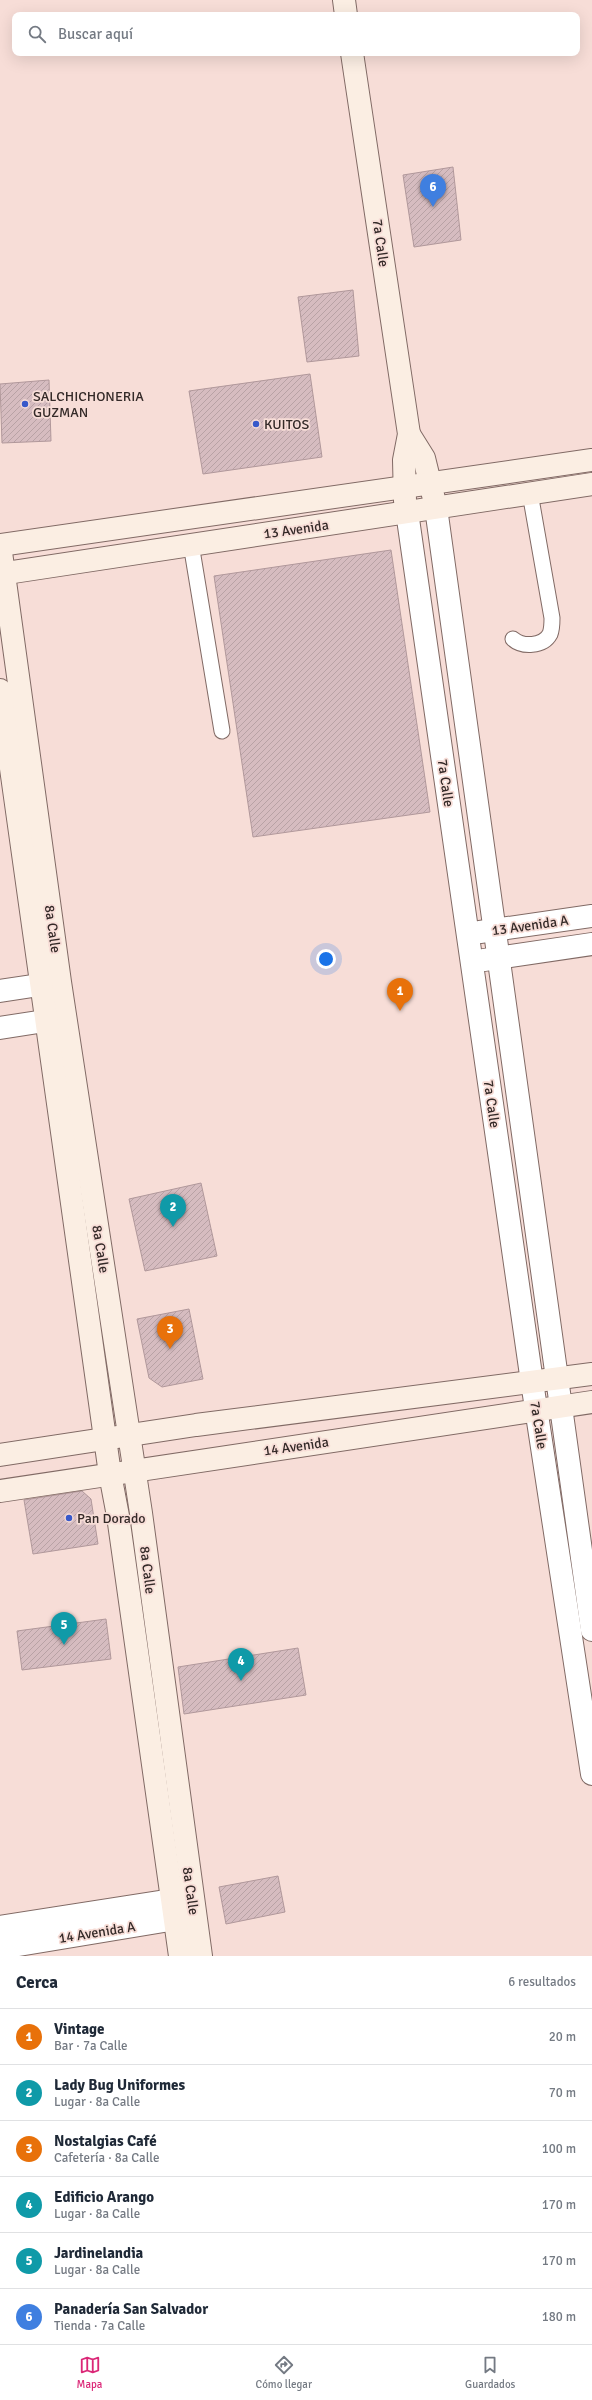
<!DOCTYPE html>
<html lang="es">
<meta charset="utf-8">
<style>
body{margin:0;font-family:Signika,sans-serif;background:#f6f6f7;color:#1f2937}
.you{position:absolute;left:326px;top:959px;width:14px;height:14px;margin:-10px;border:3px solid #fff;border-radius:50%;background:#1a73e8;box-shadow:0 0 0 6px #1a73e833}
.badge{display:grid;place-items:center;width:26px;height:26px;border-radius:50%;background:#db2777;color:#fff;font-size:13px;font-weight:700}
.pin{position:absolute;translate:-50% -33px;filter:drop-shadow(0 1px 2px #0008)}
.pin::after{content:'';position:absolute;top:21px;width:14px;height:12px;background:inherit;clip-path:polygon(0 0,100% 0,50% 100%)}
.list{margin:0;padding:0;list-style:none}
h2{display:flex;justify-content:space-between;align-items:center;height:52px;margin:0;padding:0 16px;font-size:17px}
h2 small{font-size:13px;font-weight:400;color:#747a83}
.list li{display:grid;grid-template-columns:26px 1fr auto;gap:12px;align-items:center;box-sizing:border-box;height:56px;padding:0 16px;border-top:1px solid #e0e1e3}
.list b{display:block;font-size:15px;white-space:nowrap}
.list p{margin:0;font-size:13px;white-space:nowrap;color:#747a83}
.list em{font-size:13px;font-style:normal;color:#747a83}
.icon{flex:none;width:22px;height:22px;fill:none;stroke:currentColor;stroke-width:2;stroke-linecap:round;stroke-linejoin:round}
.map{position:relative;flex:none;width:592px;height:1956px;overflow:hidden}
.search{position:absolute;background:#fff;box-shadow:0 4px 16px #0002;left:12px;right:12px;top:12px;height:44px;display:flex;align-items:center;gap:10px;box-sizing:border-box;padding:0 14px;border-radius:8px;color:#747a83;font-size:15px}
.sheet{height:388px;background:#fff}
nav{display:flex;justify-content:space-around;align-items:center;box-sizing:border-box;height:56px;border-top:1px solid #e0e1e3;background:#fff;font-size:11px;color:#747a83}
nav a{display:grid;justify-items:center;gap:2px}
nav .on{color:#db2777}
.map>svg:first-child{display:block}
.building{fill:url(#building-hatch);stroke:#b1989b}
.lines{fill:none;stroke-linecap:round;stroke-linejoin:round}
.lane-casing{stroke:#816a65;stroke-width:17}
.street-casing{stroke:#816a65;stroke-width:24}
.secondary-casing{stroke:#816a65;stroke-width:24}
.lane{stroke:#fff;stroke-width:15}
.street{stroke:#fff;stroke-width:22}
.secondary{stroke:#fbeee3;stroke-width:22}
.poi-dot{fill:#3859ca;stroke:#f7ddd7;stroke-width:1.5}
.labels{text-anchor:middle;stroke-width:3.5;stroke-linejoin:round;paint-order:stroke}
.street-label{font-size:14px;fill:#342a28;stroke:#f7ddd7}
.poi-label{font-size:14px;fill:#342a28;stroke:#f7ddd7;text-anchor:start}
</style>
<div class="map">
<svg width="592" height="1956" viewBox="0 0 592 1956">
<defs>
<pattern id="building-hatch" width="6" height="6" patternUnits="userSpaceOnUse"><rect width="6" height="6" fill="#d6bcc0"/><path d="M-1 1l2-2M0 6l6-6M5 7l2-2" fill="none" stroke="#b8a2a5"/></pattern>
</defs>
<rect width="100%" height="100%" fill="#f7ddd7"/>
<g class="building">
<polygon points="453,167 461,240 414,247 403,175"/>
<polygon points="353,290 359,356 307,362 298,297"/>
<polygon points="310,374 322,457 203,474 189,391"/>
<polygon points="49,380 51,441 2,443 0,384"/>
<polygon points="391,550 430,812 253,837 214,576"/>
<polygon points="201,1183 217,1256 145,1271 129,1199"/>
<polygon points="189,1309 203,1379 162,1387 149,1378 137,1319"/>
<polygon points="82,1491 91,1499 98,1544 33,1554 24,1500"/>
<polygon points="106,1619 111,1659 22,1670 17,1631"/>
<polygon points="298,1648 306,1695 184,1714 178,1667"/>
<polygon points="278,1876 285,1912 226,1924 219,1887"/>
</g>
<g class="lines">
<g class="lane-casing">
<g id="lane">
<polyline points="191,544 222,731"/>
<path d="M513,639C522,647 543,647 550,634C552,629 552,624 552,618L530,493"/>
</g>
</g>
<g class="street-casing">
<g id="street">
<polyline points="436,508 592,1630"/>
<polyline points="407,512 532,1382 592,1774"/>
<polyline points="480,932 592,916"/>
<polyline points="484,960 592,944"/>
<polyline points="0,991 59,982"/>
<polyline points="0,1028 64,1018"/>
<polyline points="0,1927 191,1897"/>
<polyline points="0,1948 194,1916"/>
</g>
</g>
<g class="secondary-casing">
<g id="secondary">
<polyline points="344,0 346,15"/>
<polyline points="352,53 409,434 404,460 405,501"/>
<polyline points="409,434 424,458 434,499"/>
<polyline points="0,545 60,982 141,1513 201,1956"/>
<polyline points="0,545 592,460"/>
<polyline points="0,574 592,484"/>
<polyline points="0,690 110,1474 118,1516 180,1956"/>
<polyline points="0,1455 196,1425 592,1374"/>
<polyline points="0,1491 592,1402"/>
</g>
</g>
<use href="#lane" class="lane"/>
<use href="#street" class="street"/>
<use href="#secondary" class="secondary"/>
</g>
<g class="poi-dot">
<circle cx="25" cy="404" r="4"/>
<circle cx="256" cy="424" r="4"/>
<circle cx="69" cy="1518" r="4"/>
</g>
<g class="labels">
<g class="street-label">
<text transform="translate(381 243) rotate(82)" y="5">7a Calle</text>
<text transform="translate(296 529) rotate(-8)" y="5">13 Avenida</text>
<text transform="translate(446 783) rotate(82)" y="5">7a Calle</text>
<text transform="translate(530 925) rotate(-8)" y="5">13 Avenida A</text>
<text transform="translate(53 929) rotate(82)" y="5">8a Calle</text>
<text transform="translate(492 1104) rotate(82)" y="5">7a Calle</text>
<text transform="translate(101 1249) rotate(81)" y="5">8a Calle</text>
<text transform="translate(539 1425) rotate(81)" y="5">7a Calle</text>
<text transform="translate(296 1446) rotate(-8)" y="5">14 Avenida</text>
<text transform="translate(148 1570) rotate(83)" y="5">8a Calle</text>
<text transform="translate(191 1891) rotate(82)" y="5">8a Calle</text>
<text transform="translate(97 1932) rotate(-9)" y="5">14 Avenida A</text>
</g>
<g class="poi-label">
<text x="33" y="401">SALCHICHONERIA<tspan x="33" dy="16">GUZMAN</tspan></text>
<text x="264" y="429">KUITOS</text>
<text x="77" y="1523">Pan Dorado</text>
</g>
</g>
</svg>
<div class="you"></div>
<div class="pin badge" style="left:400px;top:1011px;background:#e8710a">1</div>
<div class="pin badge" style="left:173px;top:1227px;background:#0f9aa8">2</div>
<div class="pin badge" style="left:170px;top:1349px;background:#e8710a">3</div>
<div class="pin badge" style="left:241px;top:1681px;background:#0f9aa8">4</div>
<div class="pin badge" style="left:64px;top:1645px;background:#0f9aa8">5</div>
<div class="pin badge" style="left:433px;top:207px;background:#3f7fe0">6</div>
<div class="search"><svg class="icon" aria-label="search" viewBox="0 0 24 24"><circle cx="10" cy="10" r="6"/><path d="M15 15l6 6"/></svg>Buscar aquí</div>
</div>
<section class="sheet">
<h2>Cerca<small>6 resultados</small></h2>
<ul class="list">
<li><span class="badge" style="background:#e8710a">1</span><div><b>Vintage</b><p>Bar · 7a Calle</p></div><em>20 m</em></li>
<li><span class="badge" style="background:#0f9aa8">2</span><div><b>Lady Bug Uniformes</b><p>Lugar · 8a Calle</p></div><em>70 m</em></li>
<li><span class="badge" style="background:#e8710a">3</span><div><b>Nostalgias Café</b><p>Cafetería · 8a Calle</p></div><em>100 m</em></li>
<li><span class="badge" style="background:#0f9aa8">4</span><div><b>Edificio Arango</b><p>Lugar · 8a Calle</p></div><em>170 m</em></li>
<li><span class="badge" style="background:#0f9aa8">5</span><div><b>Jardinelandia</b><p>Lugar · 8a Calle</p></div><em>170 m</em></li>
<li><span class="badge" style="background:#3f7fe0">6</span><div><b>Panadería San Salvador</b><p>Tienda · 7a Calle</p></div><em>180 m</em></li>
</ul>
</section>
<nav>
<a class="on"><svg class="icon" aria-label="map" viewBox="0 0 24 24"><path d="M3 6l6-2 6 2 6-2v14l-6 2-6-2-6 2zM9 4v14M15 6v14"/></svg>Mapa</a>
<a><svg class="icon" aria-label="directions" viewBox="0 0 24 24"><path d="M12 3l9 9-9 9-9-9zM9 14v-3h6M13 9l2 2-2 2"/></svg>Cómo llegar</a>
<a><svg class="icon" aria-label="saved" viewBox="0 0 24 24"><path d="M7 4h10v16l-5-4-5 4z"/></svg>Guardados</a>
</nav>
